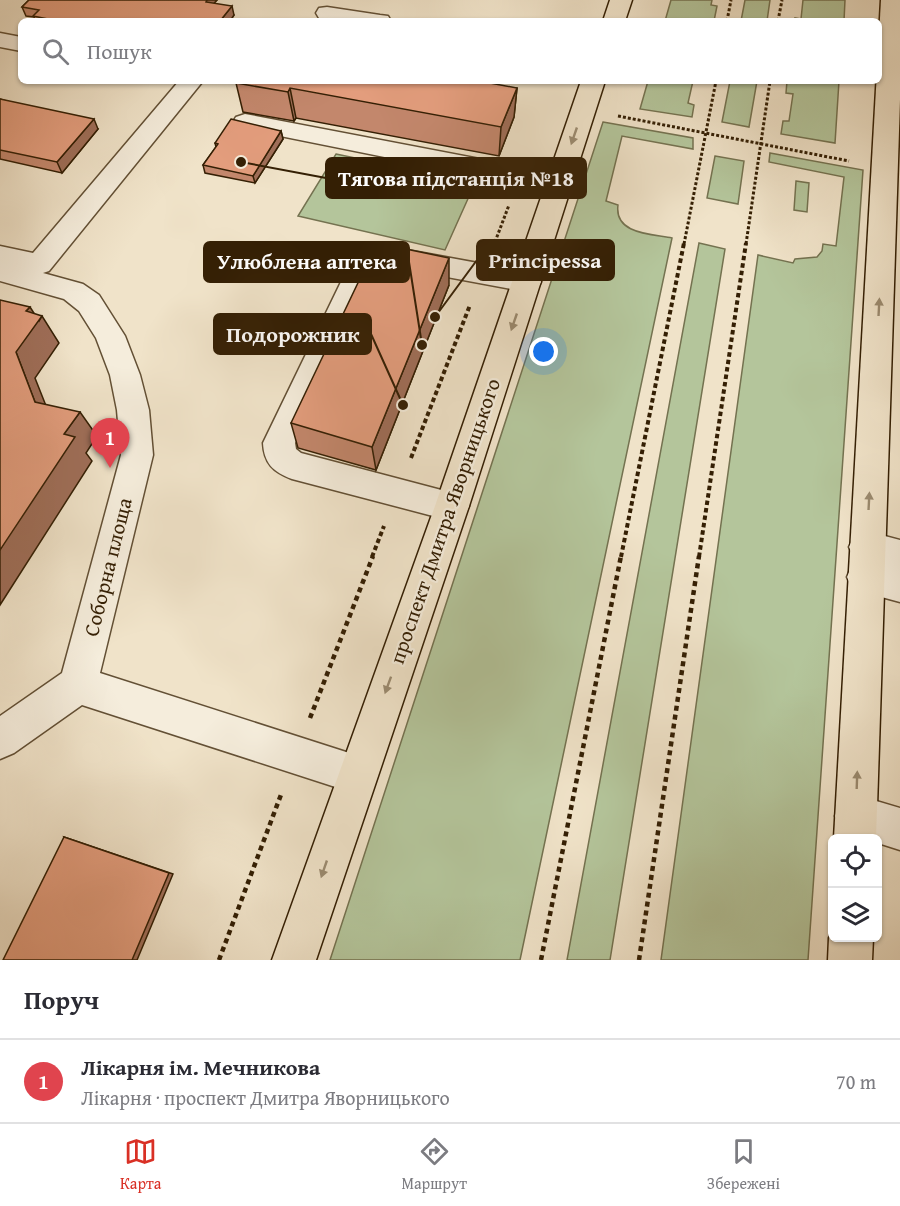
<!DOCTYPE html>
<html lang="uk">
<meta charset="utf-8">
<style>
body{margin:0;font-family:"Gentium Book Plus",serif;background:#f7f7f7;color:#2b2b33}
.controls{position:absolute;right:18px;bottom:18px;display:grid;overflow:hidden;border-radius:9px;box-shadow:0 2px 4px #0004}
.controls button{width:54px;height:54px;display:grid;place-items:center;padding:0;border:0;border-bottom:2px solid #e1e1e2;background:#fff;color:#2b2b33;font:30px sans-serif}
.you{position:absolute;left:544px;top:352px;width:21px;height:21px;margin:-15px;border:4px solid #fff;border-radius:50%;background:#1a73e8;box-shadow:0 0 0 9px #1a73e833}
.badge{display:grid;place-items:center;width:39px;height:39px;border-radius:50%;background:#d93025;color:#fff;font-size:20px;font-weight:700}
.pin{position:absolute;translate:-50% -50px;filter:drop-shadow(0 2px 3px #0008)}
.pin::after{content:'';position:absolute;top:32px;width:21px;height:18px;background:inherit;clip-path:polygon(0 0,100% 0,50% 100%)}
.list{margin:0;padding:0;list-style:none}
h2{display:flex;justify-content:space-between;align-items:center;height:78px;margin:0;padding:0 24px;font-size:26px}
h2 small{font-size:20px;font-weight:400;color:#7c7c81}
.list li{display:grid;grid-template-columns:39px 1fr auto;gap:18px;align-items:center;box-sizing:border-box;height:84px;padding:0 24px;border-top:2px solid #e1e1e2}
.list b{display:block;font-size:22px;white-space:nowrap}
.list p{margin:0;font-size:20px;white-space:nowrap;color:#7c7c81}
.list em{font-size:20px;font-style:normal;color:#7c7c81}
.icon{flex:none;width:33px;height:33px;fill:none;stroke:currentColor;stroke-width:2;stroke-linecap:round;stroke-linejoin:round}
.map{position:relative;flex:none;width:900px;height:960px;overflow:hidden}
.search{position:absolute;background:#fff;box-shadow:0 2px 4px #0004;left:18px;right:18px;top:18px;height:66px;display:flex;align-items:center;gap:15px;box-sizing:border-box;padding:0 21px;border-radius:9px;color:#7c7c81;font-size:22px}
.sheet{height:162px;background:#fff}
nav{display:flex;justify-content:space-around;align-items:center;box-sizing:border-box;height:84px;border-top:2px solid #e1e1e2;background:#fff;font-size:16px;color:#7c7c81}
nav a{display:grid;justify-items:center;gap:3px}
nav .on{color:#d93025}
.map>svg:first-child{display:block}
.green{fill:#b4c59b;stroke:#747250;stroke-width:1.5}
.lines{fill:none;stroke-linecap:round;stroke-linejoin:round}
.minor-casing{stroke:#635035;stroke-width:3}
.major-casing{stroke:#341f04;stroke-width:3}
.path-far2{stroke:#341f04;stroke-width:3;stroke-dasharray:3 2;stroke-linecap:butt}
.path-far1{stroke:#341f04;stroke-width:4;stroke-dasharray:4.5 3;stroke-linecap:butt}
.path{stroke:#341f04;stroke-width:4.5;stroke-dasharray:5 4;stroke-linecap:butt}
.minor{fill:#f5eddc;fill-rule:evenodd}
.major{fill:#f0e3c9;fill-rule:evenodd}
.wall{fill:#c3876c;stroke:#341f04;stroke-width:1.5}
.shaded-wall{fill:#9f6e58;stroke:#341f04;stroke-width:1.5}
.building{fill:#e39d7d;stroke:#341f04;stroke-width:1.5}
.oneway{fill:#9b8b70}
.labels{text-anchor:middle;stroke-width:4.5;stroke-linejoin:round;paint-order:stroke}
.street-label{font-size:21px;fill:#341f04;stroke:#f5eddc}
.leader{fill:none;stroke:#341f04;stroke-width:2}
.callout-dot{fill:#341f04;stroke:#f5eddc;stroke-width:2}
.callout{fill:#341f04;stroke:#341f04;stroke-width:2}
.callout-label{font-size:22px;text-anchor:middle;font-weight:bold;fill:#fff}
</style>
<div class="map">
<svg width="900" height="960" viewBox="0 0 900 960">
<rect width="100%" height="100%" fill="#f0e3c9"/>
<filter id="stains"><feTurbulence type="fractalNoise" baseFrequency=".00333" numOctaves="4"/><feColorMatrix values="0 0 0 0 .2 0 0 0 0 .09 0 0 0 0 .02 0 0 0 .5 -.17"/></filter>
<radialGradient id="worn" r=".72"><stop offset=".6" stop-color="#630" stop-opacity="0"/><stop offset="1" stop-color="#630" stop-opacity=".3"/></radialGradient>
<g class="green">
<polygon points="671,0 712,0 711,5 717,6 714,21 665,21"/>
<polygon points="745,0 770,0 767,21 741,21"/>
<polygon points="803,0 845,0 844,21 795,21 795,18 801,19"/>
<polygon points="648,81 693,81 688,103 694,105 692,117 640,109"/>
<polygon points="730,81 757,81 749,127 722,122"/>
<polygon points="787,81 839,81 835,143 781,134 783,121 789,121 793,94 786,93"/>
<path d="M603,122L693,138V149L622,136L606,201L618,205C614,234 651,234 672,238L520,960H330Z"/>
<polygon points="770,153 863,170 808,960 661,960 758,255 793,263 795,259 817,257 822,251 823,244 836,246 844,177 769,162"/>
<polygon points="336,154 475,183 445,250 298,216"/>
<polygon points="715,156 744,161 738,204 707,198"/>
<polygon points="796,181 809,183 807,212 794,210"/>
<polygon points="699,243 725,249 610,960 567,960"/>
</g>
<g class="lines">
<g class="minor-casing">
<g id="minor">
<polygon points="327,7 380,15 388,16 391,21 337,21 319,18 316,13 319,8"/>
<polygon points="0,33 21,37 21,51 0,47"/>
<polygon points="179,81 203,81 49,271 43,273 83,284 99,295 125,336 140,375 149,410 153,455 100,673 371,760 377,774 371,788 357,794 82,705 14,753 0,759 0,716 62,673 121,455 117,410 110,375 96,338 79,311 64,299 0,281 0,246 33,253"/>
<polygon points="245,114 558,174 567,177 571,183 567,189 558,192 236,127 233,122 236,117"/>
<path d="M369,243L527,272L537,275L541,282L537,289L527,292L377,264L295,443L296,449L301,453L464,496L469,506L464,516L452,521L292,479C273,472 264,463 263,443L355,253L359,246Z"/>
<polygon points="866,531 900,540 900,602 852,589 847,577 852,565 863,561 854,558 849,547 854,536"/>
<polygon points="856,795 900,808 900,850 878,843 878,838 862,838 841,831 835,816 841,801"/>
</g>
</g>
<g class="major-casing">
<g id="major">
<polygon points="610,0 632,0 625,21 603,21"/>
<polygon points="881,0 900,0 900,100 876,838 834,838"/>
<polygon points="581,81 605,81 469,506 316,960 272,960 435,506"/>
<polygon points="832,929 832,938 873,938 872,960 828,960 829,938"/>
</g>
</g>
<g class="path-far2">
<polyline points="727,21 731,0"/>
<polyline points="778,21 782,0"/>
<polyline points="618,116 849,161"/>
<polyline points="495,242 509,205"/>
<polyline points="684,244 716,81"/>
<polyline points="746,244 770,81"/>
</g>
<g class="path-far1">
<polyline points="411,458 470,305"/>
<polyline points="372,557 384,526"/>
<polyline points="621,557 684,243"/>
<polyline points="699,557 746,243"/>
</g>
<g class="path">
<polyline points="310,718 373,556"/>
<polyline points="219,960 282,792"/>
<polyline points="541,960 621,556"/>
<polyline points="639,960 699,556"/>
</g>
<use href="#minor" class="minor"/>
<use href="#major" class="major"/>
</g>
<g class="wall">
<polygon points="29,0 217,0 214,3 234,15 230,21 35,21 34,17 26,16 22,7"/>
<polygon points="236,83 517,88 514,117 499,156 296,118 294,121 243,112"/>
<polygon points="0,99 98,129 62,173 0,159"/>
<polygon points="281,131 283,139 255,183 205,173 203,165 216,147 215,143"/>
<polygon points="449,285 376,470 298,448 291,423"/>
</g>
<g class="shaded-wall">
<polygon points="207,0 217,0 208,10 206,2"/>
<polygon points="232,6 234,15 230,21 220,21"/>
<polygon points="290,88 296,118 294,121 288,92"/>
<polygon points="517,88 514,117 499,156 501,127"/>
<polygon points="94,119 98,129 62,173 57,162"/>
<polygon points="281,131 283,139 255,183 253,176"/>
<polygon points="449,258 449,285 376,470 372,447"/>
<polygon points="30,307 39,321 42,316 59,343 35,378 54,426 35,402 16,352 26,311"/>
<polygon points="80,412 97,436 86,453 92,461 0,605 0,550 64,434"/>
<polygon points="64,837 173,874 137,960 132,960"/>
</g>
<g class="building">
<polygon points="29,0 207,0 206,2 232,6 220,21 58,21 33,16 39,10 22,7"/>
<polygon points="237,81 479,81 517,88 501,127 290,88 288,92 236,83"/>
<polygon points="0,99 94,119 57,162 0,150"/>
<polygon points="231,119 281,131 253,176 203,165 218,144 215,143"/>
<polygon points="377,243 449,258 372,447 291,423"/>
<polygon points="0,300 30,307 26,311 42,316 16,352 35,402 80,412 64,434 75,437 0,550"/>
<polygon points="64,837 169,873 132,960 3,960"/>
</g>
<defs><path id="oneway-solid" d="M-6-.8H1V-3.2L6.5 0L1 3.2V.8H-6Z" transform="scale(1.5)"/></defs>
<g class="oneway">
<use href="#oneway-solid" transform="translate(574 136) rotate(109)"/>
<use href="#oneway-solid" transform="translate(879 307) rotate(-87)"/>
<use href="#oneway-solid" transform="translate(514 322) rotate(109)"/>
<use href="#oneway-solid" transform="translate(869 501) rotate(-87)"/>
<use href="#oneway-solid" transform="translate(388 685) rotate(110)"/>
<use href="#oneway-solid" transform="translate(857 780) rotate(-88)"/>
<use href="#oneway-solid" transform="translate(324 869) rotate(109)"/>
</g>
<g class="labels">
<g class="street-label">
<text transform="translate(445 521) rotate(-71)" y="7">проспект Дмитра Яворницького</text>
<text transform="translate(108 567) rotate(-76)" y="7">Соборна площа</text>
</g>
</g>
<path class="leader" d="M241 162L326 178M435 317L477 260M422 345L409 262M403 405L371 334"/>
<g class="callout-dot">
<circle cx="241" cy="162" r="6"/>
<circle cx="435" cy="317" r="6"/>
<circle cx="422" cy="345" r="6"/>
<circle cx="403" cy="405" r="6"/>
</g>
<g class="callout">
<rect x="326" y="158" width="260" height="40" rx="6"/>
<rect x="477" y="240" width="137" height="40" rx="6"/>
<rect x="204" y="242" width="205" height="40" rx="6"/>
<rect x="214" y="314" width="157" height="40" rx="6"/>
</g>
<g class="callout-label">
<text x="456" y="186">Тягова пiдстанцiя №18</text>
<text x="545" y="268">Principessa</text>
<text x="307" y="269">Улюблена аптека</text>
<text x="293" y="342">Подорожник</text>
</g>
<rect width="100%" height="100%" filter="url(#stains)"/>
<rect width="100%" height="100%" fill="url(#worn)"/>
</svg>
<div class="controls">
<button><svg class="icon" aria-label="locate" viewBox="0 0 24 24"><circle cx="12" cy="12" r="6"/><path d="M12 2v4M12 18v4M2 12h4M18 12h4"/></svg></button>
<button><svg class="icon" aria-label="layers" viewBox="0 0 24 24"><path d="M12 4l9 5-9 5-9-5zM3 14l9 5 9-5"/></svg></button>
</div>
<div class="you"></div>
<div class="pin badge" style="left:110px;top:468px;background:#e0444e">1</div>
<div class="search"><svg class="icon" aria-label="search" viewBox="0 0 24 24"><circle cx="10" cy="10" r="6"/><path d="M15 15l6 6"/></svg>Пошук</div>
</div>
<section class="sheet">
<h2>Поруч<small></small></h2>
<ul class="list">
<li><span class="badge" style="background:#e0444e">1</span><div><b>Лікарня ім. Мечникова</b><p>Лікарня · проспект Дмитра Яворницького</p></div><em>70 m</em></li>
</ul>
</section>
<nav>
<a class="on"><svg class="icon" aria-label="map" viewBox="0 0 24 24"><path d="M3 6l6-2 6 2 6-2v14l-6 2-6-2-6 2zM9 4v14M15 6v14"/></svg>Карта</a>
<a><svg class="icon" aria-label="directions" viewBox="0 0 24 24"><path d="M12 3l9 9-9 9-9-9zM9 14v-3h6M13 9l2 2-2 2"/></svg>Маршрут</a>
<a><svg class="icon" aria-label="saved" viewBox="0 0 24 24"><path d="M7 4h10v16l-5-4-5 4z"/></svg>Збережені</a>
</nav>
